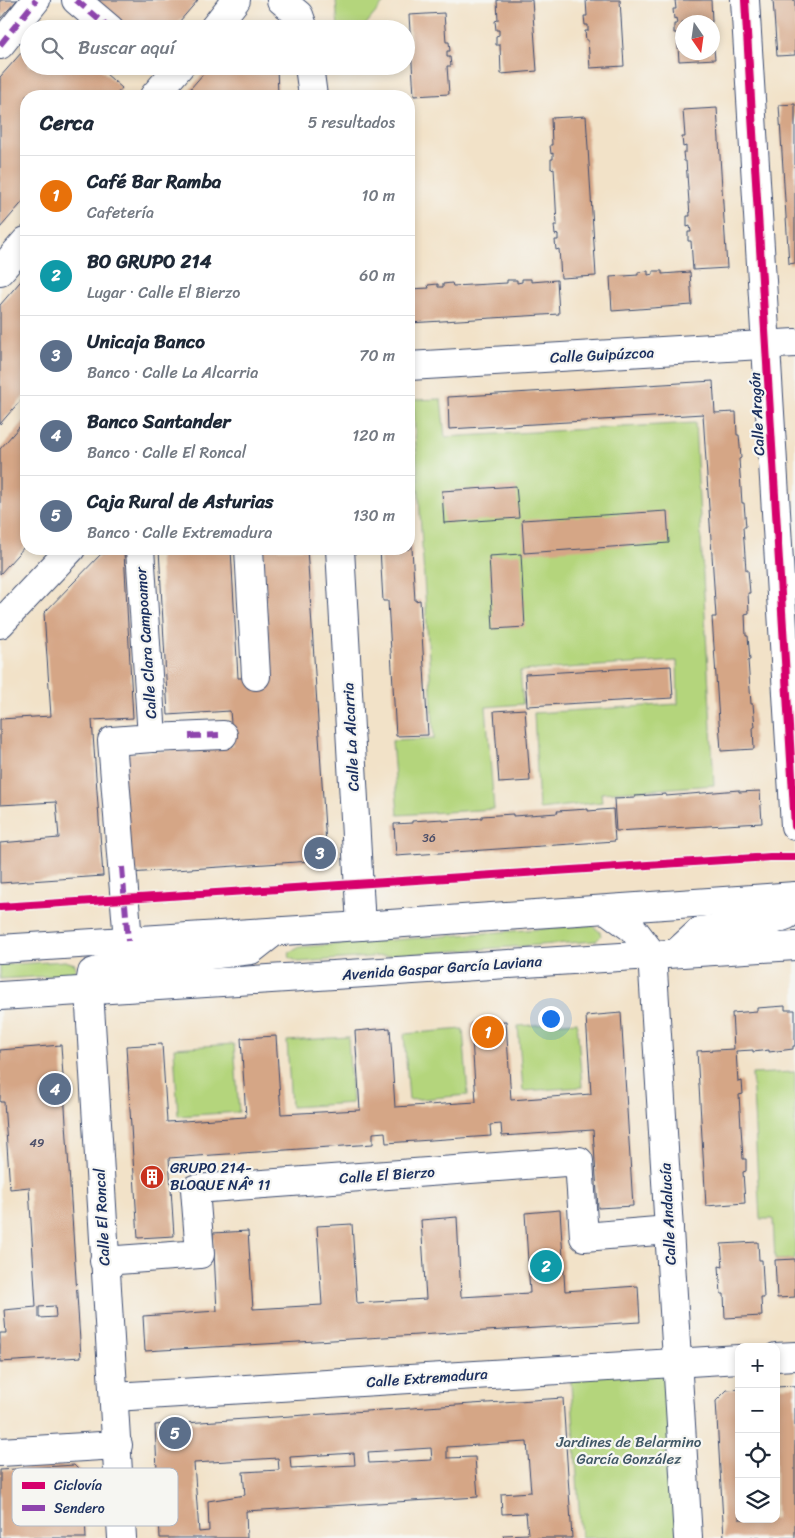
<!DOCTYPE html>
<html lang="es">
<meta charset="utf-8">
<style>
body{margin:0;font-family:Sriracha,sans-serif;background:#f2f2f3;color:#1f2937}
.controls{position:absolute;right:15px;bottom:15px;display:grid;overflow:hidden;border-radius:10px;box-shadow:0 2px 8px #0003}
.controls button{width:45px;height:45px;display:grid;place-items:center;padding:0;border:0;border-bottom:1px solid #e0e1e3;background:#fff;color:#1f2937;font:25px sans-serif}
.compass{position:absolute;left:675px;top:15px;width:45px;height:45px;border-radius:50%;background:#fff;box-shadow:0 2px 8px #0003;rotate:167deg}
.you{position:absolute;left:550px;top:1018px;width:18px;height:18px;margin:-12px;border:4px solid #fff;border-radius:50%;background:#1a73e8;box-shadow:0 0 0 8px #1a73e833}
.badge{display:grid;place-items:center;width:32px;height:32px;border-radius:50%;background:#7c3aed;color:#fff;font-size:16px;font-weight:700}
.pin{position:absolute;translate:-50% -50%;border:2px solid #fff;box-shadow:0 1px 5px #0006}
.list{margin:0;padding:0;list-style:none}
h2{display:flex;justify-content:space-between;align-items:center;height:65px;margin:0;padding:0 20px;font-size:21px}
h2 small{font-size:16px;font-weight:400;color:#747a83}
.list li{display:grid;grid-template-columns:32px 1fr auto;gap:15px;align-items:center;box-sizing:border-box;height:80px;padding:0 20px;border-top:1px solid #e0e1e3}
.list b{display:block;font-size:19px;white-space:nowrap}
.list p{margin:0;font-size:16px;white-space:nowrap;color:#747a83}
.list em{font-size:16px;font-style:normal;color:#747a83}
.icon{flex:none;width:28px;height:28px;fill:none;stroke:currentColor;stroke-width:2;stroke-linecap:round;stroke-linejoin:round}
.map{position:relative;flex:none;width:795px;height:1538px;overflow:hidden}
.search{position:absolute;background:#fff;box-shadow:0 2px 8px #0003;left:20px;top:20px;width:395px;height:55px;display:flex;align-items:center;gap:12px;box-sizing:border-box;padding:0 18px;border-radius:28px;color:#747a83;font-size:19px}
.panel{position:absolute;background:#fff;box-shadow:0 2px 8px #0003;left:20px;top:90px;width:395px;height:465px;border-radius:20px}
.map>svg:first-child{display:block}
.green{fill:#b4d57c;stroke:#68826d}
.building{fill:#d5a686;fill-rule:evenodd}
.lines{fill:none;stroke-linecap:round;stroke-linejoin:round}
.minor-casing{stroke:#3b4a6e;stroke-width:30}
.major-casing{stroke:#3b4a6e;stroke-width:30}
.minor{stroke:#fff;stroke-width:28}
.major{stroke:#fff;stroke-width:28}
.quiet{stroke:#8e44ad;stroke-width:6;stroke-dasharray:12 6;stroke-linecap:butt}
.cycleway-casing{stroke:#f6f6f2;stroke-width:11}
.cycleway{stroke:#d6006c;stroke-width:8}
.labels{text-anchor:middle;stroke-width:4.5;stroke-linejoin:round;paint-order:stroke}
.number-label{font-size:12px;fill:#4a4d68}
.street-label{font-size:15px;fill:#1b2f5e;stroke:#f6f6f2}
.poi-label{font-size:15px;fill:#1b2f5e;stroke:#f6f6f2;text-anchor:start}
.park-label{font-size:15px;fill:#415866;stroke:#f6f6f2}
.key{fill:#f6f6f2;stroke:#b4bac6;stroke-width:1}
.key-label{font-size:14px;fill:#1b2f5e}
</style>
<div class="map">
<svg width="795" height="1538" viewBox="0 0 795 1538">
<rect width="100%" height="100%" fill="#f6f6f2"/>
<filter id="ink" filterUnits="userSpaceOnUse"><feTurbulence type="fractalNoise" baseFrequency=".02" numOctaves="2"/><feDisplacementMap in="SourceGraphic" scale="10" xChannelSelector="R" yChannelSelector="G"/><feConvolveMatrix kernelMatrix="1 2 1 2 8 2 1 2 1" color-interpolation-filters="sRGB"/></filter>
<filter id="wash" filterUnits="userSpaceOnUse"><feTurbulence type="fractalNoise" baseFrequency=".0096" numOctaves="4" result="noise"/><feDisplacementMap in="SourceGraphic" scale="20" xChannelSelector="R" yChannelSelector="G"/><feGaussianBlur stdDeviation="1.12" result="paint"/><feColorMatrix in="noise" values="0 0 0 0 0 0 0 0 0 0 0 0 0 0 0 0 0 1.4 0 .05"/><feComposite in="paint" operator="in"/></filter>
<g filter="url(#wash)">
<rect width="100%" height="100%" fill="#f2e2c8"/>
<g class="green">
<polygon points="336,0 386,0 362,29 338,29"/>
<polygon points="441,399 445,437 695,423 714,785 601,793 602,802 539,809 534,713 678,704 677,661 520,671 523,704 486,707 494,809 398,815 392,741 434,739 413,400"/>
<polygon points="592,925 600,932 601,936 596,941 299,962 290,958 289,953 300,947"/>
<polygon points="65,961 75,964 76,970 68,975 0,979 0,965"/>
<polygon points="577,1022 582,1087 523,1091 518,1026"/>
<polygon points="463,1029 468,1095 409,1100 404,1034"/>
<polygon points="348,1037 352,1103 291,1107 287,1041"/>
<polygon points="234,1044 239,1112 178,1116 174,1048"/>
<polygon points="795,1072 795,1259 775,1260 773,1219 760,1219 752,1074"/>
<polygon points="678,1363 688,1538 581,1538 570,1369"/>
</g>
<g id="blocks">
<g class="building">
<polygon points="0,0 17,0 0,19"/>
<polygon points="94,0 198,0 173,29 127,29"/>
<polygon points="497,0 532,0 537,71 501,74 500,45 496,45 496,36 499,35 499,30 496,30 495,21 498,20"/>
<polygon points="586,0 620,0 624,66 590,68 588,40 586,40 585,31 588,31 588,25 585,25 584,16 587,16"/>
<polygon points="675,0 711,0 712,22 682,22 682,52 712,52 712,49 714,49 715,59 679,61 677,33 674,33 674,24 677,24 676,18 674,19 673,9 676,9"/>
<polygon points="773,0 795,0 795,55 777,56"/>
<polygon points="444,13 446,42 449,42 450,51 447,51 447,57 450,57 451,66 447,66 449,94 414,96 409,15"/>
<polygon points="29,44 29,66 97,66 122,88 115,96 26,96 26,198 0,228 0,77"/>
<polygon points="210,66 277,66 278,96 184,96"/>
<polygon points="795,104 795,263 789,264 779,105"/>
<polygon points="717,108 727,268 693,270 691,241 688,241 688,232 691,232 690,226 687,227 687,216 690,216 686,161 684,161 683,152 686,152 686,146 683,147 682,137 685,137 683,110"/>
<polygon points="586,116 596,276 561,278 559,249 556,250 555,240 558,240 558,234 555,235 554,225 557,225 554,168 551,169 551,159 553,159 553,153 551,154 550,145 552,145 551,118"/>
<polygon points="648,271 648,275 653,274 653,271 662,271 662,274 690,272 692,305 612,311 610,277 638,275 638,272"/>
<polygon points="26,275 26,394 0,424 0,305"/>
<polygon points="522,279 531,279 531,282 557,280 559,314 409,323 409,289 429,288 428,285 438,284 438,287 443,287 443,284 452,283 453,286 507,283 507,280 517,280 517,283 522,282"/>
<polygon points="713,381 715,413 736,412 737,435 739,435 741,458 739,459 742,503 744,503 746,527 743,527 746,570 748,570 750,593 748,593 749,613 745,614 746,636 748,636 750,660 748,660 751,704 753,704 755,727 753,727 754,749 721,751 712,617 716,617 703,414 449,429 448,397"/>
<polygon points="26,419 26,545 0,574 0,449"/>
<polygon points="516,486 519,518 444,523 442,491"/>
<polygon points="667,511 669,543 524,553 522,520"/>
<polygon points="409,512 410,512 415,601 420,600 428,735 396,736 388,601 383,601 380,549 409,549"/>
<polygon points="159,549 231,549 238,678 270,678 263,549 307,549 327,860 129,873 121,754 233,746 230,711 168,715"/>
<polygon points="124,552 133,718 92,720 103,876 0,883 0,843 59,838 56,802 0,805 0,719 51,716 44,613 101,554"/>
<polygon points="521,554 525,627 493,629 489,556"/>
<polygon points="671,666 673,698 527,706 525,674"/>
<polygon points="525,709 530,781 499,783 494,711"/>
<polygon points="739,790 739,792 760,791 762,823 616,831 614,799 635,798 635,796 666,794 666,796"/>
<polygon points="588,809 588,811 613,809 615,841 396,856 394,824 412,823 412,821 443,819 443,821 482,818 482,816 513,814 513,816 558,813 557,811"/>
<polygon points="785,1006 785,1010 795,1010 795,1046 793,1046 793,1049 769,1052 769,1050 753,1052 753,1050 736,1051 738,1082 742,1081 743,1094 739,1095 743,1159 746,1159 746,1171 743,1172 745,1203 706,1206 697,1051 734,1049 732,1013 757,1011 757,1008"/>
<polygon points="621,1013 633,1206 598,1208 593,1130 502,1136 501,1124 490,1125 491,1136 386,1143 385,1132 373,1133 373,1144 169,1158 174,1236 138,1238 126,1046 162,1044 167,1122 246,1117 241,1038 276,1036 281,1114 360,1110 355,1031 390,1028 395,1107 476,1102 471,1023 506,1021 511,1100 591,1094 586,1016"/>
<path d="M61,1045L81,1357L0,1362V1333H6L4,1310L36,1307L29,1187L10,1189L4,1102H0V1050ZM55,1306L56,1317L39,1318V1307Z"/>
<polygon points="560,1210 565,1291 638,1286 640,1322 145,1351 143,1316 217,1311 213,1233 248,1231 253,1309 322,1305 317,1226 352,1224 357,1303 426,1299 421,1220 457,1217 461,1297 530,1293 525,1213"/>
<polygon points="758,1242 759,1260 762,1260 764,1298 761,1298 762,1316 725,1318 724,1294 721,1294 719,1266 723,1267 721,1244"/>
<polygon points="795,1259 795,1297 777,1298 775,1260"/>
<polygon points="795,1386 795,1538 724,1538 716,1401 727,1390 739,1389 739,1519 776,1519 776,1387"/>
<path d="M563,1398L572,1538H504L503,1535L528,1534L526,1513L502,1514L501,1494L531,1492L527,1442L447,1447V1458L475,1457L478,1497L246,1511L247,1538H160L155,1425ZM431,1448L432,1460L369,1463L368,1452ZM354,1453L355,1465L291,1468L290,1457ZM278,1458L279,1470L243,1472L245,1495L208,1501L209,1531L199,1532L194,1463Z"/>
<polygon points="74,1465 83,1474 86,1538 0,1538 0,1470"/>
</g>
</g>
</g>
<g filter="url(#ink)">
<use href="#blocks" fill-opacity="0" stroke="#3b4a6e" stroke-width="1"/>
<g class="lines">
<g class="minor-casing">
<g id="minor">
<polyline points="76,0 110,29"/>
<polyline points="281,0 299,15 304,29"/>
<polyline points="745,0 795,826"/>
<polyline points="213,29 236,0"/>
<polyline points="0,45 36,0"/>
<polyline points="309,66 313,96"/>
<polyline points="154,96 180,66"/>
<polyline points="0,271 26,241"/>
<polyline points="409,366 795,343"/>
<polyline points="249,549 256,676"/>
<polyline points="340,549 361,926"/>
<polyline points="0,624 71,549"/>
<polyline points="152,738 223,735"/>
<polyline points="607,910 633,929 652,954 688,1538"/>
<polyline points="128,941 112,741 152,738 140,549"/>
<polyline points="677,952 700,931 738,925 768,922 787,915 795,902"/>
<polyline points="104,1261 200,1254 195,1189 579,1161 584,1237 669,1230"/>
<polyline points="776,1357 795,1356"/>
<polyline points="114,1397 739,1359"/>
<polyline points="0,1452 118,1445"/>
<polyline points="122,1538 89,990 92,973 109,967 251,950 274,932"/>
</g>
</g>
<g class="major-casing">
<g id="major">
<polyline points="0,949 361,926 795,896"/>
<polyline points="0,996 795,946"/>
</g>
</g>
<use href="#minor" class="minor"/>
<use href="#major" class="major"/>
<g class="quiet">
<polyline points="76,0 110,29"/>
<polyline points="0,45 36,0"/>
<polyline points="189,736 223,735"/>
<polyline points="122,867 128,941"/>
</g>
<g class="cycleway-casing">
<g id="cycleway">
<polyline points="745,0 795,826"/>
<polyline points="0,907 770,857 795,857"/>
</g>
</g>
<use href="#cycleway" class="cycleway"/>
</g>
</g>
<defs>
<g id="building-disc" transform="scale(1.25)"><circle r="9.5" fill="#c8321e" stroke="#f6f6f2"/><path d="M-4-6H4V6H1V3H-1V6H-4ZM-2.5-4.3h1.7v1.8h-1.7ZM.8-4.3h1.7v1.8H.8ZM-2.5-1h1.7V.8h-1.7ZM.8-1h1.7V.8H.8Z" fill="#fff"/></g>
</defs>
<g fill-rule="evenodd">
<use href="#building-disc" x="152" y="1177"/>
</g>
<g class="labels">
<g class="number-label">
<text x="429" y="842">36</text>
<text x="37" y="1147">49</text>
</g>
<g class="street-label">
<text transform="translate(602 355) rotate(-3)" y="5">Calle Guipúzcoa</text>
<text transform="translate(757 414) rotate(-93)" y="5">Calle Aragón</text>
<text transform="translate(146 643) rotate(-94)" y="5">Calle Clara Campoamor</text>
<text transform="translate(351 737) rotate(-93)" y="5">Calle La Alcarria</text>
<text transform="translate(442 968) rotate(-4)" y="5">Avenida Gaspar García Laviana</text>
<text transform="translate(387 1175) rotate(-4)" y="5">Calle El Bierzo</text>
<text transform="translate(668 1214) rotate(-93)" y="5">Calle Andalucía</text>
<text transform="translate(102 1217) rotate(-93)" y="5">Calle El Roncal</text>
<text transform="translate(427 1378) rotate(-4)" y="5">Calle Extremadura</text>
</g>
<g class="poi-label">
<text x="170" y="1173">GRUPO 214-<tspan x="170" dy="17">BLOQUE NÂº 11</tspan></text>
</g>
<g class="park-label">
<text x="629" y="1447">Jardines de Belarmino<tspan x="629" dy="17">García González</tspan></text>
</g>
</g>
<rect x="12" y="1468" width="166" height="58" rx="8" class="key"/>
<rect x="22" y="1482" width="23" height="7" fill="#d6006c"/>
<rect x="22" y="1505" width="23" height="6" fill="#8e44ad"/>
<g class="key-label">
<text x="54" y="1490">Ciclovía</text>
<text x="54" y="1513">Sendero</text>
</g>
</svg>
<div class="controls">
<button>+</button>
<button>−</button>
<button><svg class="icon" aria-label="locate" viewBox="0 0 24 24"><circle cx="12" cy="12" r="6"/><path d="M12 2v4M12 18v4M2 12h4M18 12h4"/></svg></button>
<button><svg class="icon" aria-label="layers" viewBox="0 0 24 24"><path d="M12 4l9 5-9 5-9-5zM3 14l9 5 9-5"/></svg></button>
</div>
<svg class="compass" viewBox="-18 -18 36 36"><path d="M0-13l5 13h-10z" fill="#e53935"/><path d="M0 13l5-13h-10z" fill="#747a83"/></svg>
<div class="you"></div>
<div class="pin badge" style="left:488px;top:1032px;background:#e8710a">1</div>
<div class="pin badge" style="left:546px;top:1266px;background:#0f9aa8">2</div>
<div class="pin badge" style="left:320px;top:853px;background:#5c6f8a">3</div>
<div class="pin badge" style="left:55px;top:1089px;background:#5c6f8a">4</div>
<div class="pin badge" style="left:175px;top:1433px;background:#5c6f8a">5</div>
<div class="search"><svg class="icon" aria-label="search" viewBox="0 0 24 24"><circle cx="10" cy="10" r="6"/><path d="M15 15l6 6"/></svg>Buscar aquí</div>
<section class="panel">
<h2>Cerca<small>5 resultados</small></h2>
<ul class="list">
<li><span class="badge" style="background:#e8710a">1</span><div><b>Café Bar Ramba</b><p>Cafetería</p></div><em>10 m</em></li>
<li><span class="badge" style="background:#0f9aa8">2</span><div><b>BO GRUPO 214</b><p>Lugar · Calle El Bierzo</p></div><em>60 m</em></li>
<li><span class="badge" style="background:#5c6f8a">3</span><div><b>Unicaja Banco</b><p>Banco · Calle La Alcarria</p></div><em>70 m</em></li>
<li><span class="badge" style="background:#5c6f8a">4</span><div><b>Banco Santander</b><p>Banco · Calle El Roncal</p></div><em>120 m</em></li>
<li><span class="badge" style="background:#5c6f8a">5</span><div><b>Caja Rural de Asturias</b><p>Banco · Calle Extremadura</p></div><em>130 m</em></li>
</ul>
</section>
</div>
